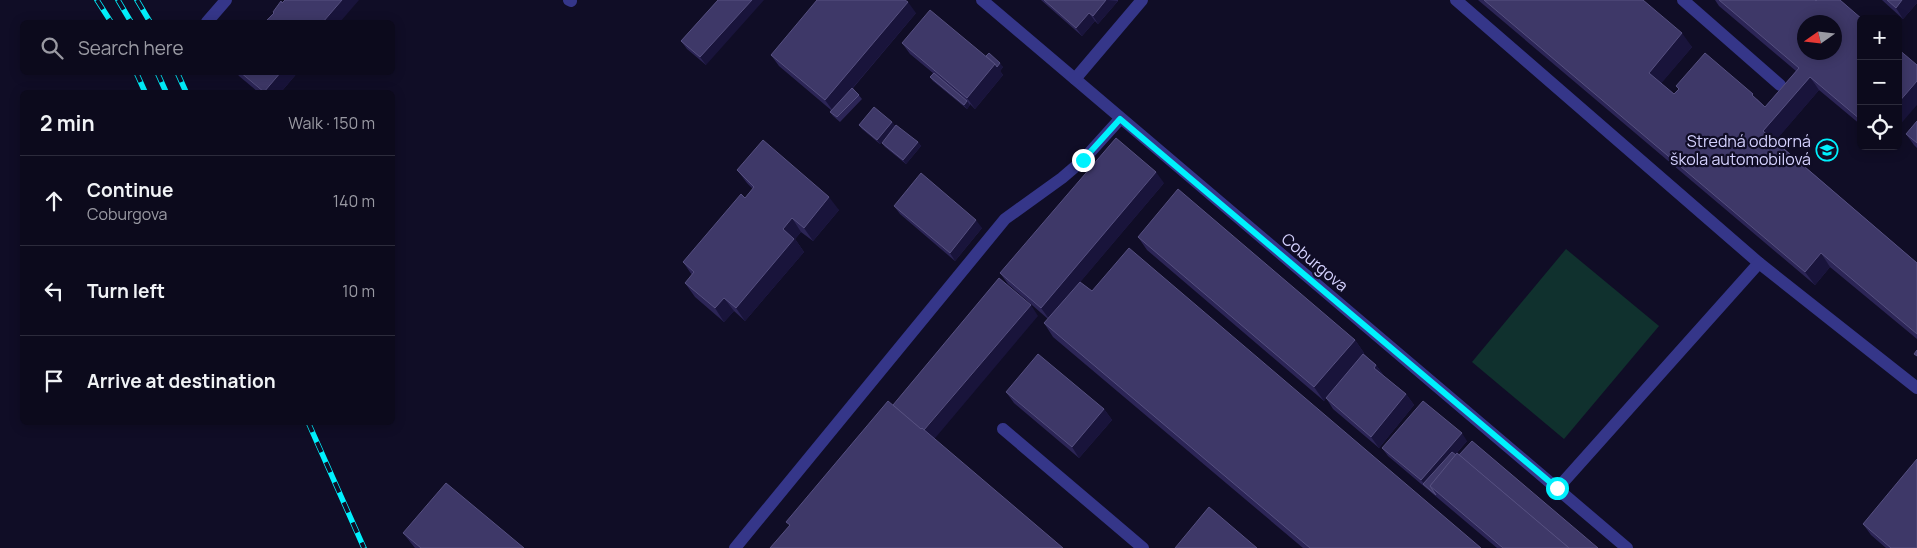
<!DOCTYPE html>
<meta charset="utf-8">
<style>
body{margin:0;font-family:Manrope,sans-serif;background:#151325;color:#f1f3f6}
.controls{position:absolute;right:15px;top:15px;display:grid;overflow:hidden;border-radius:8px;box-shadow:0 2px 12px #0003}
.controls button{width:45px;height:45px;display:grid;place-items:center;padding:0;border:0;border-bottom:1px solid #2c2b3b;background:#0c0a1c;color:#f1f3f6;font:25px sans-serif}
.compass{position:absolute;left:1797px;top:15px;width:45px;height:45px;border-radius:50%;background:#0c0a1c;box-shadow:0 2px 12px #0003;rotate:256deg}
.stop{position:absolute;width:15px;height:15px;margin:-11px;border:4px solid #00f1fd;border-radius:50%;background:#fff}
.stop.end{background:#00f1fd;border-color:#fff;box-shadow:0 1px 5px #0008}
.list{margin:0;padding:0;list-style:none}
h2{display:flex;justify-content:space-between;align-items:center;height:65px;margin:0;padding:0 20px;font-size:21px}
h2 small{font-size:16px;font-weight:400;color:#9a9aa3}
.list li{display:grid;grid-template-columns:32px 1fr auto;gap:15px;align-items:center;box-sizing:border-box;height:90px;padding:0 20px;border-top:1px solid #2c2b3b}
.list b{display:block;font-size:19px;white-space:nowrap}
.list p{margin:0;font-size:16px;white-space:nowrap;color:#9a9aa3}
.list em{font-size:16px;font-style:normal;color:#9a9aa3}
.icon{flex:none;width:28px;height:28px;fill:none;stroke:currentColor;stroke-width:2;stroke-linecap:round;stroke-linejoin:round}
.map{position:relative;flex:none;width:1917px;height:548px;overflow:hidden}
.search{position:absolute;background:#0c0a1c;box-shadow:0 2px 12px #0003;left:20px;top:20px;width:375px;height:55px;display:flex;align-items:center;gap:12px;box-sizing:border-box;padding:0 18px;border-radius:8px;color:#9a9aa3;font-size:19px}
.panel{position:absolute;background:#0c0a1c;box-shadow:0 2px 12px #0003;left:20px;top:90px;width:375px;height:335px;border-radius:8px}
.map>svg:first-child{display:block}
.green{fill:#10312e}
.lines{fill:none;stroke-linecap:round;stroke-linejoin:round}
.service{stroke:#353689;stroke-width:12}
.minor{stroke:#353689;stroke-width:12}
.rail-casing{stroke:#00f1fd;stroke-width:5.5}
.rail{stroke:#100d26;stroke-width:4;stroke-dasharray:11;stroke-linecap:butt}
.wall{fill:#2c2556}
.shaded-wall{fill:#19143b}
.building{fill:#3e3868;stroke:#565080;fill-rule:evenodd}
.route{stroke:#00f1fd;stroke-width:6}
.labels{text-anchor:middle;stroke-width:4.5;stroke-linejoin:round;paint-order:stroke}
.poi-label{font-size:16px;fill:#d5d2ff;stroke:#100d26;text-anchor:end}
.street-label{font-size:16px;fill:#d5d2ff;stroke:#100d26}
</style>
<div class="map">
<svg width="1917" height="548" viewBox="0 0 1917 548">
<rect width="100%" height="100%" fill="#100d26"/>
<polygon class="green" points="1566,249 1659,326 1564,439 1472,362"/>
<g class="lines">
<g class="service">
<polyline points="1456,0 1759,263"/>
<polyline points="1683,0 1780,85"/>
<polyline points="1003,429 1143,548"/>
<polyline points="1557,489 1759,263 1917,388"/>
<polyline points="735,548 1005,219 1062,178 1083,160 1120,119"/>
</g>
<g class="minor">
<polyline points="569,0 571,1"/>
<polyline points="982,0 1627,548"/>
<polyline points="207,22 226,0"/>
<polyline points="1075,79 1142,0"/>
</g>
<g class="rail-casing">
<g id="rail">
<polyline points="97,0 111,22"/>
<polyline points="118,0 131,22"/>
<polyline points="137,0 150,22"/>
<polyline points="136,72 145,92"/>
<polyline points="157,72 166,92"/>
<polyline points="177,72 186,92"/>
<polyline points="308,422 364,548"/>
</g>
</g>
<use href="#rail" class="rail"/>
</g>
<g class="wall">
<polygon points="718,0 706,65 687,49 681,41"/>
<polygon points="1041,0 1118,0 1118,1 1098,24 1095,21 1082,36"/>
<polygon points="1478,0 1643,0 1692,47 1661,83 1674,94 1679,89 1676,86 1757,99 1765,107 1796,71 1719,6 1715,0 1840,0 1861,19 1861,125 1819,90 1775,141 1917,263 1917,339 1830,267 1815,285"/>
<polygon points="1882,0 1917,0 1917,3 1903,19"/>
<polygon points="916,13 853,88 862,99 840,122 833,116 830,112 831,110 779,66 771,55"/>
<polygon points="902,43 986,56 1003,67 1000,71 1003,75 975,109 970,104 970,105 967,109 933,81 930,77 933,73 910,54"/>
<polygon points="236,72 298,72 281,92 258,92 239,76"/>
<polygon points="1917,121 1917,148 1914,145 1906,134"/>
<polygon points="892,122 895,126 918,142 921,146 906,164 885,147 882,143 891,131 880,144 862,129 859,125"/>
<polygon points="737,170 839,210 813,241 801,232 795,239 804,252 745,321 734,311 724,322 695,297 685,283 692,275 683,262 745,198 753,189 747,183"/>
<polygon points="1164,183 1080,282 1092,291 1481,548 1303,548 1053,337 1044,323 1048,319 1008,284 1000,273"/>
<polygon points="894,206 982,228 955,261 900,214"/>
<polygon points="1138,237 1355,340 1364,353 1364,354 1376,365 1384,376 1406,394 1414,405 1379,448 1333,409 1326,398 1324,401 1147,250"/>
<polygon points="1006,392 1104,409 1112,420 1079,458 1014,403"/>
<polygon points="1467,441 1455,455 1598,548 1497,548 1388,456 1382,448"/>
<polygon points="1863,524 1917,548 1886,548 1871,535"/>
<polygon points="403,533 524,548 415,548"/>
</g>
<g class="shaded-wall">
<polygon points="342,0 359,0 340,22 323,22"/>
<polygon points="752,0 764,0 706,65 700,57"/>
<polygon points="1106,0 1118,1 1098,24 1093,16"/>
<polygon points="1902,0 1917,0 1917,3 1903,19 1896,8"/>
<polygon points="908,2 916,13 833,111 825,100"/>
<polygon points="1089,13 1095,21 1082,36 1076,28"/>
<polygon points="1682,33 1692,47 1659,86 1649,73"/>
<polygon points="1000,63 1003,67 1000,71 1003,75 975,109 967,98 995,64"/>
<polygon points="281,72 298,72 281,92 264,92"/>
<polygon points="1810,77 1819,90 1772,145 1763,131"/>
<polygon points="1917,81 1917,105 1898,127 1898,103"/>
<polygon points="967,101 970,105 967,109 964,105"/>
<polygon points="892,122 895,126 880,144 877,140"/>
<polygon points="918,142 921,146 906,164 903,160"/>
<polygon points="1156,172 1164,183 1049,319 1041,308"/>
<polygon points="829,197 839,210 813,241 804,228"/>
<polygon points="792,218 801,232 795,239 804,252 745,321 736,308 783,229"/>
<polygon points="976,220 982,228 955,261 950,253"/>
<polygon points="1821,253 1830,267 1815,285 1805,272"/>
<polygon points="724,298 734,311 724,322 715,308"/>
<polygon points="1031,305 1038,316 931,443 923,432"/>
<polygon points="1355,340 1364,353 1324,401 1314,387"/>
<polygon points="1376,365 1384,376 1374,368"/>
<polygon points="1406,394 1414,405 1379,448 1371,437"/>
<polygon points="1104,409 1112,420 1079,458 1072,447"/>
<polygon points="1462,433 1467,441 1427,487 1421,480"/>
</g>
<g class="building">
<polygon points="285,0 342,0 323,22 265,22 274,13 273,12 281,1 282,3"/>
<polygon points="718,0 752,0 700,57 681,41"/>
<polygon points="817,0 905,0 908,2 825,100 771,55"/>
<polygon points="1044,0 1106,0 1093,16 1089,13 1076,28"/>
<path d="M1484,0H1643L1682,33L1649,73L1674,94L1679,89L1676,86L1705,53L1753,94L1752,95L1765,107L1799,68L1719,0H1815L1816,1L1817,0H1840L1862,19H1861V120L1810,77L1763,131L1917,263V334L1821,253L1805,272ZM1804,22H1834V52H1804Z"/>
<polygon points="1887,0 1902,0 1896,8"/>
<polygon points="930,10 995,64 967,98 902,43"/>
<polygon points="1898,49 1917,65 1917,81 1898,103"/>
<polygon points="989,53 1000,63 997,67 995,64 986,56"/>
<polygon points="240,72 281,72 264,92"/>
<polygon points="934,73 967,101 964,105 930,77"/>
<polygon points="852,88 859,95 837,117 830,112"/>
<polygon points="874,107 892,122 877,140 859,125"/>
<polygon points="1917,121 1917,143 1906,134"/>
<polygon points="896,125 918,142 903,160 882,143"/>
<polygon points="1116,138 1156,172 1041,308 1000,273"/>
<polygon points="763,140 829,197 804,228 792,218 783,229 794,239 736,308 724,298 715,308 685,283 694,272 683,262 741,194 745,198 754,187 737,170"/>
<polygon points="921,173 976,220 950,253 894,206"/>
<polygon points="1178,189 1355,340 1314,387 1138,237"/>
<polygon points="1129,248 1481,548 1310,548 1044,323 1080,282 1092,291"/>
<polygon points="999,278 1031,305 924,430 922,428 921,429 893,405"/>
<polygon points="1917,350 1917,356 1914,354"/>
<polygon points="1038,354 1104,409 1072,447 1006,392"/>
<polygon points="1363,354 1376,365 1374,368 1406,394 1371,437 1326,398"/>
<polygon points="888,401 921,429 922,428 1063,548 770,548 790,525 786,522"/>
<polygon points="1423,401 1462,433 1421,480 1382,448"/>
<polygon points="1472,441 1598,548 1569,548 1459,455"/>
<polygon points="1452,452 1456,455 1430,486 1436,495 1423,484"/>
<polygon points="1457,453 1569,548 1503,548 1430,486"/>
<polygon points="1917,459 1917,548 1891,548 1863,524"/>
<polygon points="446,483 524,548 421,548 403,533"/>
<polygon points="1209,507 1257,548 1175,548"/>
</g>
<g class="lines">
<polyline class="route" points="1083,160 1120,119 1557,488"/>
</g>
<defs>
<g id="school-ring" transform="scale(1.125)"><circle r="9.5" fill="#100d26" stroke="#00f1fd" stroke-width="1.5"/><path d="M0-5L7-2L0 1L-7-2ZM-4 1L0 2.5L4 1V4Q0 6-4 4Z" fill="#00f1fd"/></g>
</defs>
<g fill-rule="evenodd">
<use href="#school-ring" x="1827" y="150"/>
</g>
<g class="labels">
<g class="poi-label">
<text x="1811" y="147">Stredná odborná<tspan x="1811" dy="18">škola automobilová</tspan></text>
</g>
<g class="street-label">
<text transform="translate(1315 262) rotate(40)" y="6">Coburgova</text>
</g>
</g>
</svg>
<div class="controls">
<button>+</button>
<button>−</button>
<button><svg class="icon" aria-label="locate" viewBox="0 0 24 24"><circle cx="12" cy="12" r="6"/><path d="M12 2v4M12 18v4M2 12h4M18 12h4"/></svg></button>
</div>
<svg class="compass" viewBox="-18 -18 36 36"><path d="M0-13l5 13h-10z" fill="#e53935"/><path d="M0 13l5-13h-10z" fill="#9a9aa3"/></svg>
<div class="stop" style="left:1557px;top:488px"></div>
<div class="stop end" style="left:1083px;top:160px"></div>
<div class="search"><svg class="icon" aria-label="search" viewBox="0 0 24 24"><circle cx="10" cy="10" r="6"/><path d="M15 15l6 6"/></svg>Search here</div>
<section class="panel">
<h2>2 min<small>Walk · 150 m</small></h2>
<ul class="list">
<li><svg class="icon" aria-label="ahead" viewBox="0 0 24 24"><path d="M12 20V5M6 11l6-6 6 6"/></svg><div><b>Continue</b><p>Coburgova</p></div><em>140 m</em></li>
<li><svg class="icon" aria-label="left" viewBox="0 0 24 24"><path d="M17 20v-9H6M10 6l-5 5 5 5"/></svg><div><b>Turn left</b></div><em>10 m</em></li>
<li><svg class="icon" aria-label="arrive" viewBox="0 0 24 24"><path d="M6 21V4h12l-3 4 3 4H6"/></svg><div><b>Arrive at destination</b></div></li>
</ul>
</section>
</div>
